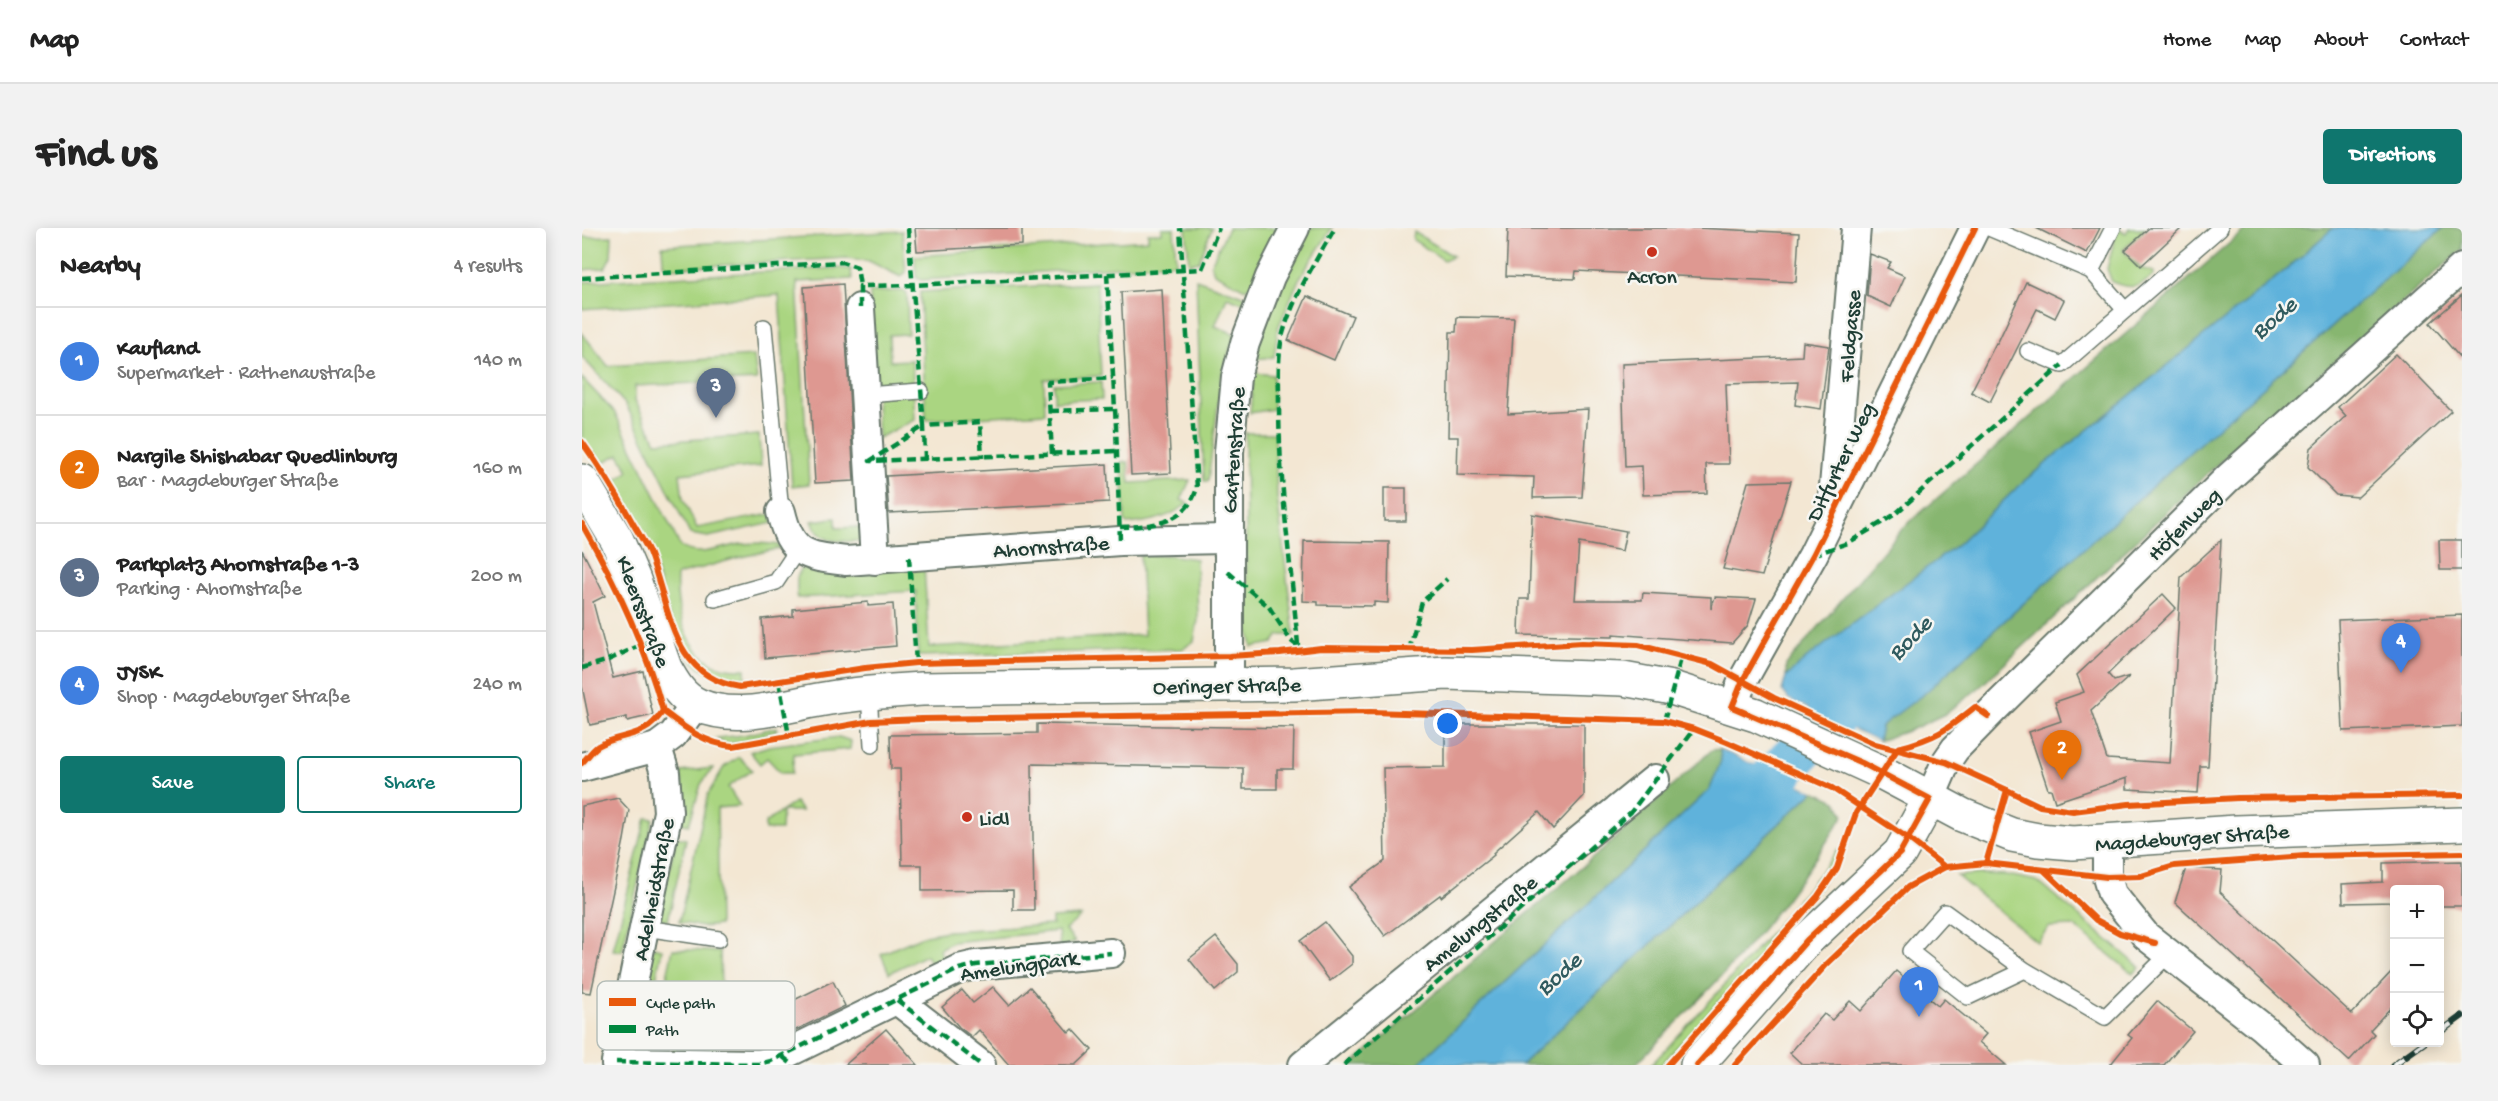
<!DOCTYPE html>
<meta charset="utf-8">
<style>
body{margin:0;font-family:"Gochi Hand",sans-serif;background:#f2f2f2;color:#222}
.controls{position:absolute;right:18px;bottom:18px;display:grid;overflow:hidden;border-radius:6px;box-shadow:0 3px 15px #0003}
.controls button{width:54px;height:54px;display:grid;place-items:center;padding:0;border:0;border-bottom:2px solid #e0e0e0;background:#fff;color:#222;font:30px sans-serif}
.you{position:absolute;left:866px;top:496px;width:21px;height:21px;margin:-15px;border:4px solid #fff;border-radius:50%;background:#1a73e8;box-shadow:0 0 0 9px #1a73e833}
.badge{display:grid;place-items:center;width:39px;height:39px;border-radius:50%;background:#0f766e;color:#fff;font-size:20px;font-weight:700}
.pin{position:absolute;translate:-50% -50px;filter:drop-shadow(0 2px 3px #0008)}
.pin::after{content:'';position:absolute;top:32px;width:21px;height:18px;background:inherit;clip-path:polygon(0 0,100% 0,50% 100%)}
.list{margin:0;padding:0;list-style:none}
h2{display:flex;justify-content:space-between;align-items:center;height:78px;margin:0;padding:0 24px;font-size:26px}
h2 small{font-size:20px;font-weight:400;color:#767676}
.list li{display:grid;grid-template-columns:39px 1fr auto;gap:18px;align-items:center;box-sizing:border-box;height:108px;padding:0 24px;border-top:2px solid #e0e0e0}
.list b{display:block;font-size:22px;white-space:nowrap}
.list p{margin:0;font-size:20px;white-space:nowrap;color:#767676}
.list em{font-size:20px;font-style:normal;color:#767676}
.actions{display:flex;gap:12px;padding:18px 24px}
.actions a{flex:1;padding:14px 0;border:2px solid #0f766e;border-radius:6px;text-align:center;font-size:21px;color:#0f766e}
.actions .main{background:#0f766e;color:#fff}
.icon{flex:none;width:33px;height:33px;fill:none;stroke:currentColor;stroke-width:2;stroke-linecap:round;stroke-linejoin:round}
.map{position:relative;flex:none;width:1880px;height:837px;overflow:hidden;border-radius:6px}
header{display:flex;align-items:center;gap:36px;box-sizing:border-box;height:84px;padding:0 30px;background:#fff;border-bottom:2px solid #e0e0e0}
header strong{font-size:28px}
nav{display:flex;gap:33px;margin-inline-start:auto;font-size:21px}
.intro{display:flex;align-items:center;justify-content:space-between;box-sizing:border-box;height:144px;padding:0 36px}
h1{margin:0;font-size:42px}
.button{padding:15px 27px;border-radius:6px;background:#0f766e;color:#fff;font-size:21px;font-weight:700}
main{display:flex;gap:36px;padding:0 36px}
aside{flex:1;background:#fff;border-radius:6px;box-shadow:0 3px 15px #0003}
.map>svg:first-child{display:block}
.green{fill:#aad581;stroke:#64895a;stroke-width:1.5}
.forest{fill:#87b66f;stroke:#537a52;stroke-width:1.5}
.water{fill:#5fb2db;stroke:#3f7888;stroke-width:1.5}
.pier{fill:#f3e7d3}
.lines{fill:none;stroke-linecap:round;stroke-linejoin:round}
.river{stroke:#5fb2db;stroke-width:46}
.building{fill:#de9891}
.service-casing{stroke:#69786c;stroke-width:18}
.minor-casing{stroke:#69786c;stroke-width:32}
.secondary-casing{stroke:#69786c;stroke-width:36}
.service{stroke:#fff;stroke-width:15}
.minor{stroke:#fff;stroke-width:28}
.secondary{stroke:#fff;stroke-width:33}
.rail-casing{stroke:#1f3d34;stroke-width:7}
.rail{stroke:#f6f6f2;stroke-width:4.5;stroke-dasharray:14;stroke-linecap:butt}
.quiet{stroke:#00873e;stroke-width:4.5;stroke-dasharray:9 4.5;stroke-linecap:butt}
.cycleway-casing{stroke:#f6f6f2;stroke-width:10}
.cycleway{stroke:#e8590c;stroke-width:6}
.poi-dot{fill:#c8321e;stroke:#f6f6f2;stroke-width:2}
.labels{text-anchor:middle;stroke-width:5;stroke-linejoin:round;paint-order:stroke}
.poi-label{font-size:22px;fill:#1f3d34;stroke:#f6f6f2}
.street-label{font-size:22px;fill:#1f3d34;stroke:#f6f6f2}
.water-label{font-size:24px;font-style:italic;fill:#2f5a5e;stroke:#f6f6f2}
.key{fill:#f6f6f2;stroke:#b6beb9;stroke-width:1.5}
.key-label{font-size:16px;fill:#1f3d34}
</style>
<header>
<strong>Map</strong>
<nav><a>Home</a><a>Map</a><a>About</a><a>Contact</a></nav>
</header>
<div class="intro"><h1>Find us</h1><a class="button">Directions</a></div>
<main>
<aside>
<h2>Nearby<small>4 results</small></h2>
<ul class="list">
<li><span class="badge" style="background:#3f7fe0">1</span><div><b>Kaufland</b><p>Supermarket · Rathenaustraße</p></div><em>140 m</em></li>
<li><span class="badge" style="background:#e8710a">2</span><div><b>Nargile Shishabar Quedlinburg</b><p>Bar · Magdeburger Straße</p></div><em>160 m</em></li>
<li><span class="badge" style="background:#5c6f8a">3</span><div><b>Parkplatz Ahornstraße 1-3</b><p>Parking · Ahornstraße</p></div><em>200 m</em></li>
<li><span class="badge" style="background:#3f7fe0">4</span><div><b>JYSK</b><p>Shop · Magdeburger Straße</p></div><em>240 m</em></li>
</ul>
<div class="actions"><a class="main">Save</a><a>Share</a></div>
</aside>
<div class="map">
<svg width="1880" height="837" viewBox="0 0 1880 837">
<rect width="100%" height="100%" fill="#f6f6f2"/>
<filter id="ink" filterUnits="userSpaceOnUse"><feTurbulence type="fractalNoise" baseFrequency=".0167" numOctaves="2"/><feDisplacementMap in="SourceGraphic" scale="12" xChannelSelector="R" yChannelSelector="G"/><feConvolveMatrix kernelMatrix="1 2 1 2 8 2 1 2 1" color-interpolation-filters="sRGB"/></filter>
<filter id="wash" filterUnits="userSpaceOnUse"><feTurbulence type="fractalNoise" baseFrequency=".008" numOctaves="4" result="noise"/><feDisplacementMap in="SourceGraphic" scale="24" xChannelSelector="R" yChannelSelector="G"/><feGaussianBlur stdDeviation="1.35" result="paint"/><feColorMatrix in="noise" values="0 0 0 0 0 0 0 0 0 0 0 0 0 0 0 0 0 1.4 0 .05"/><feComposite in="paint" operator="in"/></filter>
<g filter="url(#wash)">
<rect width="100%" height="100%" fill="#f3e7d3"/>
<g class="green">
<polygon points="580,0 592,0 594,35 339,52 334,49 333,28 566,12 566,5 580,5"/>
<polygon points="604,0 630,0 617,33 607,35"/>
<polygon points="646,0 698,0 672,56 663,61 632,45 629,36"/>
<polygon points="726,0 750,0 717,51 696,100 692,129 672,131 686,84"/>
<path d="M1547,0H1564L1541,22L1558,40L1572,44V47C1557,61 1548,61 1530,54L1525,41L1535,1L1544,5Z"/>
<polygon points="320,3 324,44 319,49 287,33 265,30 86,40 81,36 80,18"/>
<polygon points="832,4 871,28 862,32 831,12"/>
<polygon points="30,8 29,28 23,40 0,42 0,9"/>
<polygon points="255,40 269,41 270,51 215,54 227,256 210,258 197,67 0,81 0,54"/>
<polygon points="614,51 667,70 664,76 645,69 633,98 653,106 640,146 626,253 622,253"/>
<polygon points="515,55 519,148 462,151 463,185 344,192 338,64"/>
<polygon points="321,63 325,66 326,106 307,107 308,133 330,132 333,192 296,210 288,64"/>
<polygon points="0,105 26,138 172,128 175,152 53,158 53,172 74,214 177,207 179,238 98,246 101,271 115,300 189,286 191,295 126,309 108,306 44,177 0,129"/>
<polygon points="672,145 691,147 691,181 668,185"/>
<path d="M0,150L33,185L98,318C115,331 139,319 159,316C171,315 185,315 197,317L199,320L155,330L95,347C93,376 101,415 127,433C137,441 151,441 163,441V450C85,454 89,378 68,324C59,301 42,278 30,255L47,243L37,226L18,236L0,213Z"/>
<polygon points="519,154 520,171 472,173 472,156"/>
<polygon points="663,205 693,205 695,269 712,407 697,407 691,415 670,419 665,396"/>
<path d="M540,234H546L548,255L608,252L599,272L606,275C588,290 568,294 545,296L543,294Z"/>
<path d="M254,290V300L279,299V313C257,313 239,318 230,293Z"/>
<polygon points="558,327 586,327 614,331 616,392 612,413 600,421 336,428 334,363 215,370 215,350 219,340 265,343 342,338 347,419 562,407"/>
<path d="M195,499V502C179,507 147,523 134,510L162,507Z"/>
<polygon points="257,509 269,513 268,521 212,526 210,545 199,545 185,530 178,536 168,524 187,518"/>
<polygon points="157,529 170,542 146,559 158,578 135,580 137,697 120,699 97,694 126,566 142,539"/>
<polygon points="131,540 119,556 107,597 97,595 100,561 99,544"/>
<polygon points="213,574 220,583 200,583 199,602 183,602 183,595"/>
<polygon points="64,590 71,591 40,723 31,722"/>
<polygon points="94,609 104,611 86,693 77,690"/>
<path d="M1256,622L1258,623L1251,638L1230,670L1079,837H1069C1134,767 1198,698 1256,622Z"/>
<polygon points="1400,646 1425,647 1455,653 1558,739 1551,746 1492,698 1467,699 1455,714 1375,648"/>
<polygon points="499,688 483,702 493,714 478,719 476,703 370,714 357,721 364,736 352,742 344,727 307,745 299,726 343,707 367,703 470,697 470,690"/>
<polygon points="71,719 80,721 65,798 56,797"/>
<polygon points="91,721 138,724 139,763 157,760 114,799 111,825 91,826 93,804 73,801"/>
<polygon points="177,763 187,780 160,795 162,799 149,806 135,806 134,827 124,826 126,803"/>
</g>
<g class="forest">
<polygon points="1665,0 1751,0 1706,40 1442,253 1376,316 1225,430 1204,449 1204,437 1321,300"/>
<polygon points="1861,0 1880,0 1880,22 1638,234 1399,458 1365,485 1331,501 1296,513 1299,498 1343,465 1617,216"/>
<polygon points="1138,521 1139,533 1128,561 835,837 769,837 1020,622 1130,522"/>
<path d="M1232,563L1254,573L1262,587C1228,641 1189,693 1146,741C1116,774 1084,805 1053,837H939Z"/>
</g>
<g class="water">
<polygon points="1751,0 1861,0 1617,216 1343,465 1299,498 1296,513 1206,471 1200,463 1204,449 1225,430 1376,316 1442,253 1706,40"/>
<polygon points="1138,521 1232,563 939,837 835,837 1128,561 1139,533"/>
</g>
<g class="pier">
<polygon points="1200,463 1206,471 1296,513 1293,515 1205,474 1198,465"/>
<polygon points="1140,519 1233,560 1234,564 1138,521"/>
</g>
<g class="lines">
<polyline class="river" points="1149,590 1184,558 1293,444"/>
</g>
<g id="blocks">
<g class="building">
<polygon points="333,0 440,0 440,17 335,23"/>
<polygon points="926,0 1115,0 1217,5 1214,54 994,43 993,51 924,48"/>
<polygon points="1454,0 1518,0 1505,25"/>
<polygon points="1567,0 1600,0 1559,38 1543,22"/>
<polygon points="1288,26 1309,34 1305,40 1323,48 1309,79 1285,68"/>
<polygon points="1444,54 1482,72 1473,90 1455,81 1408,174 1389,164 1414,115 1415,116"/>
<polygon points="261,56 272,253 233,255 222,59"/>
<polygon points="580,61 589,245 549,247 539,64"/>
<polygon points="1880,67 1880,132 1848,95"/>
<polygon points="725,68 771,88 752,132 706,112"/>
<polygon points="875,89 932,90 926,186 1006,181 1000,269 951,270 952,249 875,247 876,209 866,209 868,104 874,104"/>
<polygon points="1221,114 1247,118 1239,181 1213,177 1216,154 1144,156 1147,236 1124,236 1125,265 1061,267 1060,238 1043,239 1040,136 1220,128"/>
<polygon points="1814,126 1869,183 1776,269 1754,267 1726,239 1729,220 1764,188 1756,179"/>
<polygon points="525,236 527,274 307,285 304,248"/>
<polygon points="1209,253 1180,348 1141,341 1166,254"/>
<rect x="802" y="260" width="22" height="33"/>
<polygon points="950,286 1044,303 1040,323 997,315 993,372 1060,372 1061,365 1129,369 1129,381 1133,369 1174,371 1166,397 1150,415 1031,406 1031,409 937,407 938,371 947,371"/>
<polygon points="1639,312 1626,538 1618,538 1616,565 1545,561 1545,550 1473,574 1469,561 1466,561 1447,504 1479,493 1473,474 1502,464 1495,447 1581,366 1594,380 1526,446 1532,453 1548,448 1509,483 1525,531 1588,535 1599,349"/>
<polygon points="1857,312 1880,312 1880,342 1858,342"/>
<polygon points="722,313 807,314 806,375 792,374 792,378 736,377 736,374 721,373"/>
<polygon points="0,322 23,368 11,374 31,450 61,443 71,487 45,493 45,489 8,497 0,458"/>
<polygon points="286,374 286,378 311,376 314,418 183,430 180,391 211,388 211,381"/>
<polygon points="1880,387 1880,498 1761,503 1756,392"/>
<polygon points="455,496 712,500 711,541 695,541 695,561 661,561 661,540 450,536 452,682 431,682 431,662 340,663 340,637 320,637 318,541 309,541 308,507 455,505"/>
<polygon points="863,496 1002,496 1002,568 971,601 957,584 911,625 912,627 859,669 858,667 803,708 767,659 803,633 801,540 863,539"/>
<polygon points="36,570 47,582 42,612 9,765 0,764 0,578"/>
<polygon points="1880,633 1880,678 1857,678 1857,662 1812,662 1812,674 1761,675 1760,656 1801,654 1801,635"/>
<polygon points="1604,640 1640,642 1638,664 1770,786 1812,741 1812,776 1788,802 1792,806 1767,833 1593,674"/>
<polygon points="743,694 770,728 770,736 748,753 718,713"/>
<polygon points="634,709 656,736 656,744 633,763 607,731"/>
<polygon points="1314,743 1356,778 1362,771 1404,806 1397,814 1424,837 1221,837 1208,825 1242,786 1250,792 1268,773 1279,783"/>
<polygon points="251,753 263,778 183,817 174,819 163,796"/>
<polygon points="411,759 427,777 448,759 487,805 491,801 510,822 494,837 427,837 397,802 390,809 377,799 360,779 380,762 391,775"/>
<polygon points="1575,773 1611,803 1582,837 1528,837 1550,810 1546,807"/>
<polygon points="304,801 336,837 263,837"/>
</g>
</g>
</g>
<g filter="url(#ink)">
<use href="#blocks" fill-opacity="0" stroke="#69786c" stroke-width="1.5"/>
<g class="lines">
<g class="service-casing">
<g id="service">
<polyline points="1407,0 1509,43 1543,82"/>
<polyline points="1509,43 1531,0"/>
<polyline points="182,99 199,284"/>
<polyline points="1446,123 1480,137 1638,0"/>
<polyline points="284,167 339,163"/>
<polyline points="133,371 194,354 216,321"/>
<polyline points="287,464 290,517"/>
<polyline points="63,700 137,711"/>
<polyline points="1443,742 1386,769 1328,723 1363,684 1443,742 1523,789 1587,726"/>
</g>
</g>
<g class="minor-casing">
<g id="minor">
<polyline points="278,80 293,332"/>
<polyline points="1251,270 1274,0"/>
<path d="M199,284C209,327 224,328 264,333L538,313L645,311"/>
<polyline points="647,456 647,224 654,149 663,115 688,49 713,0"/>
<polyline points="1150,479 1161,452 1231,327 1393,0"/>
<polyline points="0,539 75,519 91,507 114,476"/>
<polyline points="1348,571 1364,534 1373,521 1413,480 1645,251 1880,40"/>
<polyline points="1525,614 1525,649 1530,666 1564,708 1680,799 1723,837"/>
<polyline points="315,772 399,837"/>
<polyline points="34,834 177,836 189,833 377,741 394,737 529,725"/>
<polyline points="34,837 86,584 83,545 75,519"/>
<polyline points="721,837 1073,551"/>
</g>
</g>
<g class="secondary-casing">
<g id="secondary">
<path d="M0,253L35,312L52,352L83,440C91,455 100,470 116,477C157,495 206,476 248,470C278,465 309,463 340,461L712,456L864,445L1041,451L1090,460L1174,487L1301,545L1380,587L1430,607L1456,612L1491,615L1654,604L1880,596"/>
<polyline points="1115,837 1225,712 1318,625 1348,571"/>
</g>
</g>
<use href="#service" class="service"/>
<use href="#minor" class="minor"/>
<use href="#secondary" class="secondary"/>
<g class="rail-casing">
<g id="rail">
<polyline points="1858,804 1880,788"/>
<polyline points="1811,837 1843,814"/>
</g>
</g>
<use href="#rail" class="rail"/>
<g class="quiet">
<polyline points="326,0 342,198 288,233 535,223"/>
<polyline points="525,46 534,198 538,313"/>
<polyline points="0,50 260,34 275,39 278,58"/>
<polyline points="278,80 278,58 332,57 620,41 637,0"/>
<polyline points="468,183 533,181"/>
<polyline points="470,226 466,154 531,150"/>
<polyline points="343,232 342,198 398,194 400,230"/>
<path d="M538,299C571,298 604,296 615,260L598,0"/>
<polyline points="1231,327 1266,315 1312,287 1480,137"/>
<polyline points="327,329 334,435"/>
<polyline points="646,344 687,379 709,413 717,419"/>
<path d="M716,417C709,337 697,256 697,175C697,151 695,125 702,102C713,66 734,32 753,0"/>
<polyline points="827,422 840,374 865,351"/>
<polyline points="0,440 24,433 72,411"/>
<polyline points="197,453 207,508"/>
<polyline points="1082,493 1100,427"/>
<polyline points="315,772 399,837"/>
<polyline points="201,829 211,837"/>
<polyline points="34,834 177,836 189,833 377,741 394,737 529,725"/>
<polyline points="762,837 1049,584 1112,501"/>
</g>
<g class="cycleway-casing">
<g id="cycleway">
<path d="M0,214C18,239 34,265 49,292C55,303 62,313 67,324C88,377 88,449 158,459L283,440L334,435L647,428L698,425L739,420L890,422L1000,415L1056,417L1130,436L1192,470L1293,516L1364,534L1425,562L1404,635"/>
<path d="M0,296C34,355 63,418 81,483C103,500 123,516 151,518L289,493L340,491L789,484L1082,493L1112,501L1145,514L1250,560L1327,611L1363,639"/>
<path d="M0,535C5,530 10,522 16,518C42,503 61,513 81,483"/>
<polyline points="1425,562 1458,578 1491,583 1547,576 1656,570 1880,567"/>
<polyline points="1463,643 1514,692 1538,705 1573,715"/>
<path d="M1086,837L1236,668L1255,640L1274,585L1316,520C1354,510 1363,503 1393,479L1406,488"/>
<polyline points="1115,837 1225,712 1318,625 1348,571 1280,535 1150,479 1161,452 1231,327 1393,0"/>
<polyline points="1153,837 1245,736 1326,659 1363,639 1404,635 1525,649 1559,648 1592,638 1723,628 1880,625"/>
</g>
</g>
<use href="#cycleway" class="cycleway"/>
</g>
</g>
<g class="poi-dot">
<circle cx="1070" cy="24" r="6"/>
<circle cx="385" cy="589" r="6"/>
</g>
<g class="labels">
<g class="poi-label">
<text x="1070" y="55">Acron</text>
<text x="397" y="597" text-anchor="start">Lidl</text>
</g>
<g class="street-label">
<text transform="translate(1266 108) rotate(-85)" y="8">Feldgasse</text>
<text transform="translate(650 222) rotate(-86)" y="8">Gartenstraße</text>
<text transform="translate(1257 233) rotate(-64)" y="8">Ditfurter Weg</text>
<text transform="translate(1601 295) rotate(-45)" y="8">Höfenweg</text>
<text transform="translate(469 317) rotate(-4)" y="8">Ahornstraße</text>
<text transform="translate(63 383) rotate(69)" y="8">Kleersstraße</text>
<text transform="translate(645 456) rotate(-1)" y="8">Oeringer Straße</text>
<text transform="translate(1610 608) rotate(-4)" y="8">Magdeburger Straße</text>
<text transform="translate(70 661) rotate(-79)" y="8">Adelheidstraße</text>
<text transform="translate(897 694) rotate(-39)" y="8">Amelungstraße</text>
<text transform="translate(437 736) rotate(-8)" y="8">Amelungpark</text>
</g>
<g class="water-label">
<text transform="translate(1691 89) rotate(-41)" y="8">Bode</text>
<text transform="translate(1327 409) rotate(-46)" y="8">Bode</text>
<text transform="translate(976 745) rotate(-42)" y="8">Bode</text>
</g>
</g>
<rect x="15" y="753" width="198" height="69" rx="9" class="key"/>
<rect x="27" y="770" width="27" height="8" fill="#e8590c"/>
<rect x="27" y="797" width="27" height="8" fill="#00873e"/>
<g class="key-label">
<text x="64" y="780">Cycle path</text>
<text x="64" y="807">Path</text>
</g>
</svg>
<div class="controls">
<button>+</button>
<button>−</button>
<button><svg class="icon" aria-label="locate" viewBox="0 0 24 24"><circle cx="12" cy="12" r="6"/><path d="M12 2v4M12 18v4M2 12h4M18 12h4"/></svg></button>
</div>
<div class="you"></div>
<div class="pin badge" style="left:1337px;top:789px;background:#3f7fe0">1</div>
<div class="pin badge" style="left:1480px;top:552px;background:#e8710a">2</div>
<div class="pin badge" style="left:134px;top:190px;background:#5c6f8a">3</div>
<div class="pin badge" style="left:1819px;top:445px;background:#3f7fe0">4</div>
</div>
</main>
